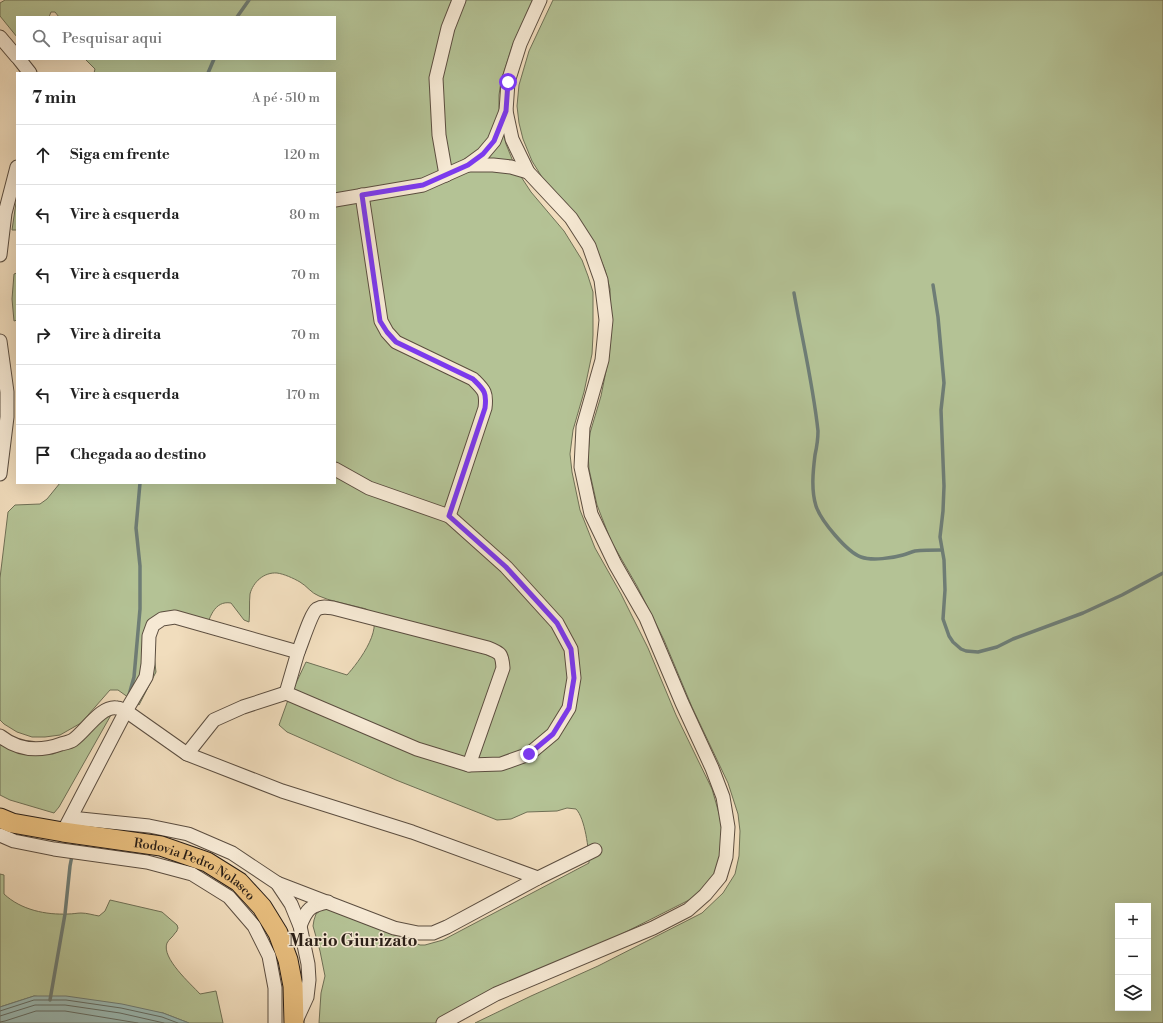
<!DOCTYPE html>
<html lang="pt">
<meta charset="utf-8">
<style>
body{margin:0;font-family:"Libre Bodoni",serif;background:#f2f2f2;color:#222}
.controls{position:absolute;right:12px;bottom:12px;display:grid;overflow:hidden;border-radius:0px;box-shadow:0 4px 16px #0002}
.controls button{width:36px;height:36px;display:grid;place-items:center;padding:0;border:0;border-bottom:1px solid #e0e0e0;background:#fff;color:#222;font:20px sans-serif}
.stop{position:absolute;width:12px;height:12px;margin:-9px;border:3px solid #7c3aed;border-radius:50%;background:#fff}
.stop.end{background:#7c3aed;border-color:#fff;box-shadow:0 1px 4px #0008}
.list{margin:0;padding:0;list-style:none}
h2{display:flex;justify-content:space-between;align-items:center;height:52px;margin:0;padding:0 16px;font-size:17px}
h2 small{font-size:13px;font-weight:400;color:#767676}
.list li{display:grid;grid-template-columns:26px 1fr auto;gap:12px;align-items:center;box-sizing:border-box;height:60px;padding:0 16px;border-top:1px solid #e0e0e0}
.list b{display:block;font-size:15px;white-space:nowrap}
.list em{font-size:13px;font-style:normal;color:#767676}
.icon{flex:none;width:22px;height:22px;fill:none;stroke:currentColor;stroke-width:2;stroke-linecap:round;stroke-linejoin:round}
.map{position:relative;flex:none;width:1163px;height:1023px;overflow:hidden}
.search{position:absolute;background:#fff;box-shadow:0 4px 16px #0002;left:16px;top:16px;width:320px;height:44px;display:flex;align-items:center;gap:10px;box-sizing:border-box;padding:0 14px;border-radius:0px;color:#767676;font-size:15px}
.panel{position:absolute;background:#fff;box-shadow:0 4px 16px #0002;left:16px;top:72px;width:320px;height:412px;border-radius:0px}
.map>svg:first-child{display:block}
.green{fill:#b4c295;stroke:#6f7056;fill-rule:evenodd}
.water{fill:#9bbbb6;stroke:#6e7d76}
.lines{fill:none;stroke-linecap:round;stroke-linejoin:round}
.shore{stroke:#626d66;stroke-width:1}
.stream{stroke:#6e7d76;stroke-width:3.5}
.minor-casing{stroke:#5c4e40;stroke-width:15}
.highway-casing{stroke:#2a1f17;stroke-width:21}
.minor{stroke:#f6e9d4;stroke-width:13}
.highway{stroke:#e8be7e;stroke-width:19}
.route{stroke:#7c3aed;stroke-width:5}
.labels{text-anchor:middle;stroke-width:3;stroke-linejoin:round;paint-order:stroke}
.street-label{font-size:13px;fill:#2a1f17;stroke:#f6e9d4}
.district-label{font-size:17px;font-weight:bold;fill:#2a1f17;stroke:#f6e9d4}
</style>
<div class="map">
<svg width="1163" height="1023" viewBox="0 0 1163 1023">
<rect width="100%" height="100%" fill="#f1ddbd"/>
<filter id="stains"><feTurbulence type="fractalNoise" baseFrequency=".005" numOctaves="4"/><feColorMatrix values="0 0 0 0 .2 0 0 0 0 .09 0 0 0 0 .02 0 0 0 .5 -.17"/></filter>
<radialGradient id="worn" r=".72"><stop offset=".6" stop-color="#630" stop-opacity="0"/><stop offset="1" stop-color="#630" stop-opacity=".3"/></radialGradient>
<g class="green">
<path d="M5,0H533L513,44L501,81L499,95V107L502,126L506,144L516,169L531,192L564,231L582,260L588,276L593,292V335L592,354L584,392L573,430L570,454L572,472L580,510L595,548L621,594L648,648L676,715L712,789L720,817L722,832L719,868L709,883L693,898L590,950L440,1023H319L321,993L325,976L320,951L313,926L314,920L316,914L324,908L420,945H425L443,940L589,863C589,850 585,818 576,809L567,808L557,811L527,812L511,819L497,820L396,780L287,732L279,725L288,700L306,662L347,675C358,663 389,623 366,609C363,608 358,607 354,606C343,603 330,601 319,596C311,593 307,586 300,582C293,578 284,574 277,573C264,572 253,582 250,594C249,603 250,613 249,622L244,620L231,603C214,600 209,619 205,632L170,612H164L159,616L153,647L156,672L139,705L118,690H110L81,723L60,735L45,737H32L17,732L4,724L0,720V578L8,512L15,505L40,504L47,499L60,483H335V73H94L95,69L85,59H335V17H59L55,12H51L49,17H17V37L0,16V3Z"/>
<path d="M553,0H1163V1023H475L531,996L598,966L702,913L723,893L735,874L739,856L740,831L738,814L728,783L692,707L664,640L637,586L611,541L597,505L589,469L588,454L590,433L601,396L609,356L611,335L610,289L605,270L598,253L545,182L532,161L523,139L519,123L517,106L519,85L529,51ZM1118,906H1148V1008H1118Z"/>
<polygon points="17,196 17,230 12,230"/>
<polygon points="17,273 17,320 14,321 12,299 14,274"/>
<polygon points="111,715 59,807 54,813 10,800 0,795 0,739 34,754 53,754 69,747 103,718"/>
<path d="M0,874L4,875V894C21,910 46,915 68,914C73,914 77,913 81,913C87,913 93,915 99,916L105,911L110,900L162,912L177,925L178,928C177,930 177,932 175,933C173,937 169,939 167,943C161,958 191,984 200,994L216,991L223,1023H189L163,1013L34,996L0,1007Z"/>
</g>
<polygon class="water" points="34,996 66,996 122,1004 163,1013 189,1023 0,1023 0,1007"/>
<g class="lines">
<g class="shore">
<polyline points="0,1011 34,1000 66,1000 121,1008 162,1017 178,1023"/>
<polyline points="0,1016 35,1005 65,1005 120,1013 164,1023"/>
<polyline points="0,1022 5,1021 36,1011 65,1011 138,1023"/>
</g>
<g class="stream">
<polyline points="237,17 249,0"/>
<polyline points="208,73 214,59"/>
<polyline points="933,285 938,317 944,383 941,410 944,486 943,511 940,537 944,560 945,590 943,619 949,636 953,642 961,649 966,651 978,652 997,647 1013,639 1083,613 1122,595 1163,573"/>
<path d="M794,293C802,339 813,384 818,431C818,439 817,446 815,455C813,471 811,490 816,506C821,521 847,552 861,557C872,561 893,558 903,555C907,554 911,552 915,551C924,550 933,550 942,550"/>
<polyline points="129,695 134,677 140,609 140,566 136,528 140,483"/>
<polyline points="50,1000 65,914 70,866 75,840"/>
</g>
<g class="minor-casing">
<g id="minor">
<polyline points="0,37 17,57"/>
<polyline points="19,59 30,73"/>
<polyline points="468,165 493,165 511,167 528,172"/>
<polyline points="446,175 439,135 436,78 448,28 459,0"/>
<path d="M362,195L381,321L387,332L396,342L473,379C484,390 487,392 485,408L449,516"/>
<polyline points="335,200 423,185 468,165 483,154 494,141 506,111"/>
<polyline points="0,255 5,213 17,167"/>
<polyline points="0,341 7,392 7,417 0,474"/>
<path d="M298,652C302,643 311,613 317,609C322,606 327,607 333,608L488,648C501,653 502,654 503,668L469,765"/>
<path d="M0,736C19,751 39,752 61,744C65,743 70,742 73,740C85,732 101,705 117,708C120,708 123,710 126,711L187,754L282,791L412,832L538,878"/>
<polyline points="187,754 214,720 243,707 286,693"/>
<polyline points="71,818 149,826 188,834 232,853 277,883 291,904 300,926 308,964 309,980 307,997 296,1021"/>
<polyline points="63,832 126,711 146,677 148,664 149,636 153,625 162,619 175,617 298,652 286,693 417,749 469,765 501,764 529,754 553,734 569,708 574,678 571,649 557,623 506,567 449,516 369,488 335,469"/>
<polyline points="0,835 14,841 54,849 147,862 192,874 229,897 254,926 269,956 275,988 275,1023"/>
<polyline points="277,883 394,928 418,933 433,933 447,927 538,878 595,850"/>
<path d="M300,926C307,908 310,906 328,902"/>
<polyline points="443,1023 496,994 653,928 688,910 705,895 720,877 726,857 728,827 723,797 712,768 682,703 646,618 615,564 591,514 581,467 583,427 602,360 606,320 601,280 589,246 571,218 528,172 512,139 506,111 508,82 520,44 540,0"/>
</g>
</g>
<g class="highway-casing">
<g id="highway">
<path id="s1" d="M0,818L12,823L63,832L161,846L207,862L239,882L262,907L278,933L288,960L293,986L294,1023"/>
</g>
</g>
<use href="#minor" class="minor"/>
<use href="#highway" class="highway"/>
</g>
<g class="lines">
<path class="route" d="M508,82L506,111L494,141L483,154L468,165L423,185L362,195L380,321L387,332L396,342L473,379C484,390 487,392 485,408L449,516L506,567L557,623L571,649L574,678L569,708L553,734L529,754"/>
</g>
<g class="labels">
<g class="street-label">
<text dy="5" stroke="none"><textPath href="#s1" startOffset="204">Rodovia Pedro Nolasco</textPath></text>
</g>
<g class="district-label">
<text x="353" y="946">Mario Giurizato</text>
</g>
</g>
<rect width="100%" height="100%" filter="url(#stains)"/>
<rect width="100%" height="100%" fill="url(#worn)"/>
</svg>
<div class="controls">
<button>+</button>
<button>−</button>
<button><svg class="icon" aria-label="layers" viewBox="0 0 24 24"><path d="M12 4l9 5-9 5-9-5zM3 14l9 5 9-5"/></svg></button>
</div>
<div class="stop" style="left:508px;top:82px"></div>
<div class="stop end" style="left:529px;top:754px"></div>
<div class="search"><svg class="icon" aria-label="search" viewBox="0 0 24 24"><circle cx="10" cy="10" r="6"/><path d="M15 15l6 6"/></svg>Pesquisar aqui</div>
<section class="panel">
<h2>7 min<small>A pé · 510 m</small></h2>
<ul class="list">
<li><svg class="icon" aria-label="ahead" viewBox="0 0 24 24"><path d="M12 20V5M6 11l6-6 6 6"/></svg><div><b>Siga em frente</b></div><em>120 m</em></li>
<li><svg class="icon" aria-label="left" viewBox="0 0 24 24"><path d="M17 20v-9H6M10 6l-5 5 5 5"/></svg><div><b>Vire à esquerda</b></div><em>80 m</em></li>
<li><svg class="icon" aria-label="left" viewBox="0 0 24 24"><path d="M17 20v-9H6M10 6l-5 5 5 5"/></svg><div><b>Vire à esquerda</b></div><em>70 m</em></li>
<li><svg class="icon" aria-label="right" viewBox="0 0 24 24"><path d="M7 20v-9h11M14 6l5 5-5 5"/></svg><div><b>Vire à direita</b></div><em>70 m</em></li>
<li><svg class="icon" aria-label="left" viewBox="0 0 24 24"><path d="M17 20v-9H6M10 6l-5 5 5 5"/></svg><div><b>Vire à esquerda</b></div><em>170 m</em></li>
<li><svg class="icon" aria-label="arrive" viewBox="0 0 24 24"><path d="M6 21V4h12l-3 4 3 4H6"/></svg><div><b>Chegada ao destino</b></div></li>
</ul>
</section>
</div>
